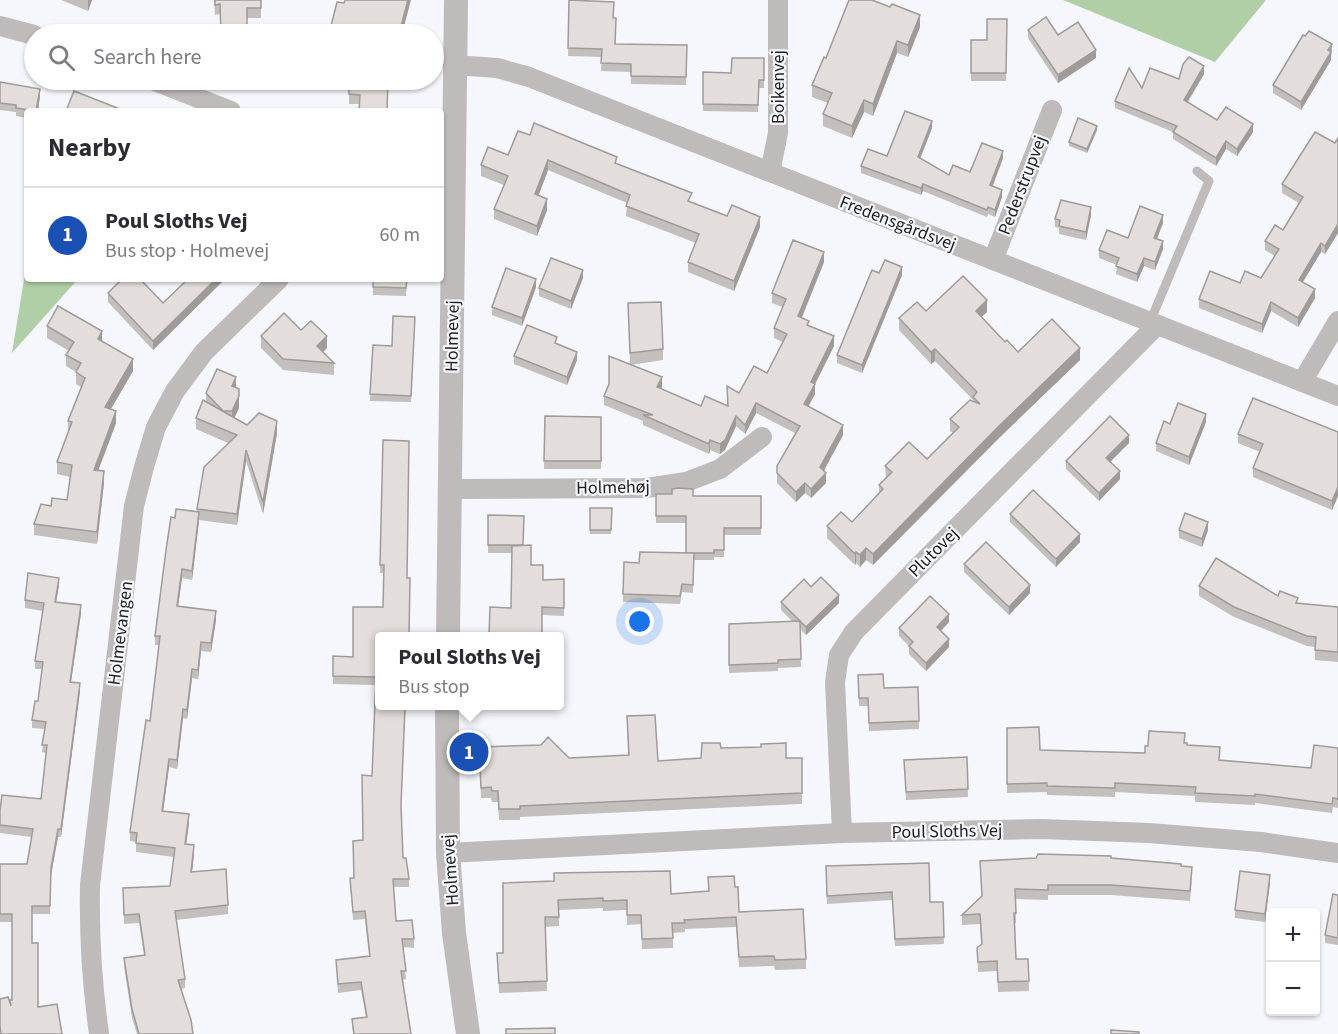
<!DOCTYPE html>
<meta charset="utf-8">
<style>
body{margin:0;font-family:"Source Sans 3",sans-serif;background:#f7f7f7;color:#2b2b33}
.controls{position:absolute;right:18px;bottom:18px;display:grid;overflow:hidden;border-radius:6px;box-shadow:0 2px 4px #0004}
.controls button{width:54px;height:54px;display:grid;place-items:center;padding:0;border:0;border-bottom:2px solid #e1e1e2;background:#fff;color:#2b2b33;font:30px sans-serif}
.you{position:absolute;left:640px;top:622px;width:21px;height:21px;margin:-15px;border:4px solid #fff;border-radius:50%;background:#1a73e8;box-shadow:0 0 0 9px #1a73e833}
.badge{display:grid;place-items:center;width:39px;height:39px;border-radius:50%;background:#992d8f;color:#fff;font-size:20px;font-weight:700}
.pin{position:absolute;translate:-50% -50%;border:3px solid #fff;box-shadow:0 2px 6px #0006}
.popup{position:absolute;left:375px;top:632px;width:189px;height:78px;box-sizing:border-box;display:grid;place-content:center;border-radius:6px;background:#fff;filter:drop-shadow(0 2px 4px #0005);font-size:20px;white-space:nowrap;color:#7c7c81}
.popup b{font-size:22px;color:#2b2b33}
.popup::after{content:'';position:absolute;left:50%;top:100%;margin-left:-12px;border:12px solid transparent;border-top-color:#fff}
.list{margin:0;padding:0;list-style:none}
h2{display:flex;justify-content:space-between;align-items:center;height:78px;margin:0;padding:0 24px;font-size:26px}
h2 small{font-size:20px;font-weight:400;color:#7c7c81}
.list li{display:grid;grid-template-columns:39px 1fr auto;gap:18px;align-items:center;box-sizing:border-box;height:96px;padding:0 24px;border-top:2px solid #e1e1e2}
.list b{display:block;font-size:22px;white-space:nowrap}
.list p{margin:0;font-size:20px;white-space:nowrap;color:#7c7c81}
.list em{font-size:20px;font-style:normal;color:#7c7c81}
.icon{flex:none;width:33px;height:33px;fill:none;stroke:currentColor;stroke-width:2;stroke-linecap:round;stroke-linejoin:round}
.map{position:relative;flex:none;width:1338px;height:1034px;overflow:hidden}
.search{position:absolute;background:#fff;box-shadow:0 2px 4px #0004;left:24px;top:24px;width:420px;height:66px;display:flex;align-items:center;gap:15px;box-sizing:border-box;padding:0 21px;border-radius:33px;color:#7c7c81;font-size:22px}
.panel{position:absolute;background:#fff;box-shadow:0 2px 4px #0004;left:24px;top:108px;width:420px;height:174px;border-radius:6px}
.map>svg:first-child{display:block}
.green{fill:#b1cfa7}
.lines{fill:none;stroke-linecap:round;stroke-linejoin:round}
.service{stroke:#bebbba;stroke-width:9}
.minor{stroke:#bebbba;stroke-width:20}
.tertiary{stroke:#bebbba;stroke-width:24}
.wall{fill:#c3bfbc}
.shaded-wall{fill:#9f9b99}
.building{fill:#e3dedb;stroke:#9f9b99;stroke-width:1.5}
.labels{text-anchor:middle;stroke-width:4.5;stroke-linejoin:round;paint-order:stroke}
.street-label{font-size:18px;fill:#1e1f21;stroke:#f5f7fc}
</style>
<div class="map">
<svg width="1338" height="1034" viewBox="0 0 1338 1034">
<rect width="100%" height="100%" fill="#f5f7fc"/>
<g class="green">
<polygon points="1063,0 1266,0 1215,62"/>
<polygon points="27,261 27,279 78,279 12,353"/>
</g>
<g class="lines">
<polyline class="service" points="1150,322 1209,181 1197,171"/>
<g class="minor">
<polyline points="0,26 34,35"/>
<polyline points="454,65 497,68 529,77 1338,396"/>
<polyline points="152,80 231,111"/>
<polyline points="770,172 778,133 778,0"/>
<polyline points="993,260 1052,110"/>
<polyline points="1302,382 1338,321"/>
<polyline points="451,489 647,488 686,482 720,469 762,437"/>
<polyline points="842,833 835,682 839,655 854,632 1157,325"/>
<polyline points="448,853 842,833 1041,829 1149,833 1261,842 1338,853"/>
<path d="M99,1034C92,984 89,936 90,885L134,506L144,467L156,427L175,391L204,352L279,279"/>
</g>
<g class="tertiary">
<polyline points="448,636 456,0"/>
<polyline points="447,706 448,853 454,933 468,1034"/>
</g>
</g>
<g class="wall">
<polygon points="61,0 92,0 88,11"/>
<polygon points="214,0 261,0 261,18 247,18 247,34 221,34 220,14 215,15"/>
<polygon points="569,0 613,18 616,44 687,45 686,85 631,84 631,72 601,71 602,57 568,56"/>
<polygon points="1007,19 1006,81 971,81 971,40 987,40"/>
<polygon points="920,27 908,57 897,53 873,116 864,112 852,138 823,126 823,114 828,103 812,97 812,85 826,58"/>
<polygon points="1028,30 1058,35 1096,58 1058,83 1028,38"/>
<polygon points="1332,52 1331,54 1331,60 1301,110 1273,93 1273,85"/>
<polygon points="764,58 764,88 759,88 758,112 703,111 703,72 731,73"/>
<polygon points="1204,74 1188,102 1217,120 1253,132 1237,156 1226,149 1216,166 1173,139 1173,132 1115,108 1115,101 1142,88"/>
<polygon points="349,80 388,80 360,104 349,104"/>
<polygon points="0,82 40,96 38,111 27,111 27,118 16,116 16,112 0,110"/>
<polygon points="932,128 920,158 949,175 970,172 1003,158 993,186 1002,197 995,217 988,214 987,217 923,191 921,195 861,173 861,166 887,156"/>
<polygon points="1097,130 1087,153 1069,146 1069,142"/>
<polygon points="530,135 617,164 692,203 760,227 734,291 688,272 688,262 696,243 626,216 627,203 548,170 538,196 547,210 537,236 494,219 494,209 504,185 481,176 481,165 508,155"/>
<polygon points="1338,138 1338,233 1325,254 1321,252 1303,282 1315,298 1298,327 1271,311 1262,333 1199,308 1199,299 1240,283 1261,278 1275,256 1265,250 1265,241 1283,230 1299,203 1282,193 1282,184 1335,143"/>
<polygon points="1091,215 1086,240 1059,234 1059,228 1055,227 1055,219"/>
<polygon points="1163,223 1157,239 1163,249 1155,270 1144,266 1137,282 1116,274 1117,265 1099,258 1099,250"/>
<polygon points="824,262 802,318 809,326 834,346 815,384 815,394 808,407 843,435 824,471 826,483 811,498 805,493 796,502 777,483 777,466 795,433 756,413 745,434 736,426 725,450 720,454 710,450 709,454 643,425 643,421 604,405 604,396 630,364 628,303 663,349 663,360 631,365 662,387 661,389 701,406 727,406 727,386 739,393 767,373 783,342 774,338 774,328 783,307 772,303 772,293"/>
<polygon points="879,273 902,275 862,373 837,363 837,355"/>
<polygon points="583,278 571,309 539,296 539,288"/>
<polygon points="181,279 225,279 153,350 108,302 108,293 163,303 185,282"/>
<polygon points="373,279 407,279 406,296 373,295"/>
<polygon points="536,287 522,326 492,315 492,307"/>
<polygon points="926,311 987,312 981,317 1005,342 1018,352 1080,360 1000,437 873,565 866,560 860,567 856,563 855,565 827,538 827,526 852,522 879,494 879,485 886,478 885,466 927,459 953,433 950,431 950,419 973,401 973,400 935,361 931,364 899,330 899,318"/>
<polygon points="415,317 411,402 370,401 373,345 392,346"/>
<polygon points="47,326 102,341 133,371 111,409 116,423 98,470 104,483 97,544 34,535 34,524 51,506 67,500 70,477 57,474 57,462 68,432 68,421 81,387 76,384 76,372 66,366 66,355 69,351 47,338"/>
<polygon points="301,330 327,348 323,352 334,363 334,375 283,370 261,348 261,336"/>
<polygon points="514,356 577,360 567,385 514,364"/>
<polygon points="236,387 239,408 234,418 247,425 277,433 263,514 246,461 237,525 199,520 192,580 182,578 178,606 216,620 211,652 201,651 198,679 192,678 187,719 183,718 177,769 169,767 163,811 189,823 186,845 194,854 192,872 228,905 228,914 176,920 185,979 185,988 180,989 193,1034 137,1034 132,1018 124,967 124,958 144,955 139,923 124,924 123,888 170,886 174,857 136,852 136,842 130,841 130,832 150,721 159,645 155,645 155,636 175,518 197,512 197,509 228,443 196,429 196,418 206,402 206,393"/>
<polygon points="545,416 601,417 601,469 544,469"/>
<polygon points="1206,422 1189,465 1156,451 1156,443 1170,424"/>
<polygon points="1338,432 1338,496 1332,510 1253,477 1253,468 1260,452 1238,443 1238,434"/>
<polygon points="383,440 409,441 379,636 401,810 403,858 409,879 409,887 393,887 396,921 414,939 414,948 403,947 406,979 403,980 411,1034 353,1034 352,1019 366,1017 361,990 338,993 336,960 369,956 365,919 353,920 350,878 354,878 363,840 372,776 375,685 333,684 333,656 353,657 383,607 383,573 380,573"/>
<polygon points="1129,443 1110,462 1120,479 1099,501 1066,469 1066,461"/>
<polygon points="656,494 693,496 761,496 761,535 724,535 724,557 714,557 714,560 694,560 693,593 682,592 680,604 623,602 624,562 639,563 686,553 686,523 656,523"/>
<polygon points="590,508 612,508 611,534 590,534"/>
<polygon points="1010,514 1080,542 1056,567 1010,522"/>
<polygon points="488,515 523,545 531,565 543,580 564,579 564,616 542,615 511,608 512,553 488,553"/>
<polygon points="1179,530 1208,530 1202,547 1179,538"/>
<polygon points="964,564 1030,593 1009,615 964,572"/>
<polygon points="59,585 56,602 81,613 71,682 80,691 61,837 58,837 51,875 50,914 32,914 32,943 38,1007 62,1034 0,1034 0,999 10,1003 12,1000 12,922 0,922 0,864 27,864 32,837 0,833 0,810 41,799 46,753 42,752 45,729 32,728 32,720 38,701 42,669 35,669 35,661 43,611 25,608 25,600"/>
<polygon points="1199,586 1278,596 1298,603 1338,607 1338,662 1315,660 1315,647 1307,646 1234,617 1199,596"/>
<polygon points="811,587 839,603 806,635 800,629 801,667 778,668 778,671 729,673 729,624 792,621 781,610 781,602"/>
<polygon points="949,622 941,631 949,647 926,671 909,654 909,646 899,636 899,628"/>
<polygon points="858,675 884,688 918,687 919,729 869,731 868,706 859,706"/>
<polygon points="627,716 658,761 701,758 721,748 786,758 802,793 802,804 520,817 520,820 499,820 498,802 492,802 491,798 481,798 479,747 569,758 628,755"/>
<polygon points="1007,728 1040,750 1145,753 1185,743 1187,745 1220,760 1311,768 1338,748 1338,808 1333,807 1332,813 1255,803 1255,805 1195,802 1195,796 1115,792 1115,797 1047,795 1047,792 1007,793"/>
<polygon points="967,757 968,797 906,800 904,760"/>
<polygon points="1111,858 1181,866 1192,877 1190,901 1111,895 1048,895 1048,900 1016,899 1016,923 1015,923 1016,959 1028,959 1029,991 998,992 997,971 978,972 977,948 981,945 980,924 962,925 962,915 981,897"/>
<polygon points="826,866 930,902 943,902 944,944 895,946 892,900 827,904"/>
<polygon points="503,883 671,894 708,892 735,887 739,912 806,959 806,969 775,970 774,966 739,967 736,927 685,929 685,932 673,933 673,948 642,949 641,924 627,925 627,910 603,911 603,908 559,910 559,926 545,927 547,991 499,993 497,953 503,953"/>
<polygon points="1270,883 1265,922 1235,918 1235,910"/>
<polygon points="1338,895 1338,945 1325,943 1325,935"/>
</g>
<g class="shaded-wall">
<polygon points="88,0 92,0 88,11"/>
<polygon points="408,0 411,0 402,34 399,34"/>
<polygon points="920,15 920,27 908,57 908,45"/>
<polygon points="897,41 897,53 873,116 873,104"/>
<polygon points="1332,44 1331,60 1301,110 1301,102"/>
<polygon points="1096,50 1096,58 1058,83 1058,75"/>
<polygon points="1204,66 1204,74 1184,107 1184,100"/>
<polygon points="40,89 40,96 38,111 36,111"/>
<polygon points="864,100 864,112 852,138 852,126"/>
<polygon points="932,121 932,128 918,164 918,157"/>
<polygon points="1253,124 1253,132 1237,156 1237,149"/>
<polygon points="1097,126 1097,130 1087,153 1087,149"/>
<polygon points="1226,141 1226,149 1216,166 1216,158"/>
<polygon points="1003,151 1003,158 990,192 990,185"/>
<polygon points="548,160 548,170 535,205 535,194"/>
<polygon points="923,184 923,191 921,195 921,188"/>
<polygon points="1002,190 1002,197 995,217 995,210"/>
<polygon points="547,199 547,210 537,236 537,226"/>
<polygon points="1091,207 1091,215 1086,240 1086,232"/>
<polygon points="1163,215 1163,223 1154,246 1154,238"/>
<polygon points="760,217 760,227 734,291 734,281"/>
<polygon points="1338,224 1338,233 1325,254 1325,246"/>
<polygon points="1163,241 1163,249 1155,270 1155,262"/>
<polygon points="1321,243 1321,252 1299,288 1299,280"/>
<polygon points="824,252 824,262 798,326 798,316"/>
<polygon points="1144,258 1144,266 1137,282 1137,274"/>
<polygon points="902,267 902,275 862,373 862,365"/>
<polygon points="583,270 583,278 571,309 571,301"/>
<polygon points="216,279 225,279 153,350 153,341"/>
<polygon points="536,279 536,287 522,326 522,318"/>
<polygon points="1315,289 1315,298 1298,327 1298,318"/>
<polygon points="987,300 987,312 976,322 976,311"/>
<polygon points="1271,302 1271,311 1262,333 1262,324"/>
<polygon points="102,331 102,343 98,339"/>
<polygon points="327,336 327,348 317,358 317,346"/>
<polygon points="834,336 834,346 815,384 815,394 804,414 804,404 811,382"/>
<polygon points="1080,348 1080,360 1000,437 873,565 873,554 1000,425"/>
<polygon points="935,349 935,361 931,364 931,352"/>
<polygon points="577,352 577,360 567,385 567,377"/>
<polygon points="133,359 133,371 105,419 105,407"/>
<polygon points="236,377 236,389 232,386"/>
<polygon points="662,377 662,387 657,397 657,387"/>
<polygon points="239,396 239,408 232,423 232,411"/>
<polygon points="756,403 756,413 745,434 745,425"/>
<polygon points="116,411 116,423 94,482 94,470"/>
<polygon points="1206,414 1206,422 1189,465 1189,457"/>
<polygon points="736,416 736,426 725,450 720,454 720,444"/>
<polygon points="277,421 277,433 263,514 263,502"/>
<polygon points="843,425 843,435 820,477 820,467"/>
<polygon points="1129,435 1129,443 1106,466 1106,458"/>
<polygon points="710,440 710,450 709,454 709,444"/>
<polygon points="246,450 246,461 237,525 237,514"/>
<polygon points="104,471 104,483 97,544 97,532"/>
<polygon points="1120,471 1120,479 1099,501 1099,493"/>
<polygon points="826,473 826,483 811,498 811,489"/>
<polygon points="805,483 805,493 796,502 796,492"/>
<polygon points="1338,487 1338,496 1332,510 1332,501"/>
<polygon points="199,512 199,521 192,580 192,571"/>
<polygon points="1208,522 1208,530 1202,547 1202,539"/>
<polygon points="1080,534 1080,542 1056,567 1056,559"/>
<polygon points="866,548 866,560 860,567 860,555"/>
<polygon points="856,552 856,563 855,565 855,554"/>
<polygon points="182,569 182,578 177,615 177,606"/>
<polygon points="59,578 59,585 55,610 55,602"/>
<polygon points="1030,585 1030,593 1009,615 1009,607"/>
<polygon points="839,595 839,603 806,635 806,627"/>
<polygon points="81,605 81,613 70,689 70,682"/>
<polygon points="216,611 216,620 211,652 211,643"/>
<polygon points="949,614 949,622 937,635 937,627"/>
<polygon points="949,639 949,647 926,671 926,663"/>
<polygon points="201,642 201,651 198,679 198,670"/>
<polygon points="192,669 192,678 187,719 187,710"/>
<polygon points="80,683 80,691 61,837 61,829"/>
<polygon points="183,709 183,718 177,769 177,760"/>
<polygon points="169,759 169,767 162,820 162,811"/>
<polygon points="189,814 189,823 185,853 185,844"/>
<polygon points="58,829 58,837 51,875 51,868"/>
<polygon points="194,845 194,854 191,881 191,872"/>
<polygon points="1270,875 1270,883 1265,922 1265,914"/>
</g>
<g class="building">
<polygon points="215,0 261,0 261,8 247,8 247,33 221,34 220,4 215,5"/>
<polygon points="345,0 408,0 399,34 329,34 337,2 344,3"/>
<polygon points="569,0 614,2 613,18 616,18 615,44 687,45 686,77 631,76 631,64 601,63 602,49 568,48"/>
<polygon points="849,0 872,0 890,7 892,4 920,15 908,45 897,41 873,104 864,100 852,126 823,114 832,93 812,85 824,57 826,58"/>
<polygon points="1046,17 1058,35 1078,22 1096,50 1058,75 1028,30"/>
<polygon points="987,19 1007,19 1006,73 971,73 971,40 987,40"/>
<polygon points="1309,31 1332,44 1328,50 1331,52 1301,102 1273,85 1303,35 1305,36"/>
<polygon points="1189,57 1204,66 1184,100 1217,120 1226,107 1253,124 1237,149 1226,141 1216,158 1173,132 1177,126 1115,101 1129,68 1142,88 1150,68 1179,79 1183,64"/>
<polygon points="732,58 764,58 764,80 759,80 758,105 703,104 703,72 731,73"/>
<polygon points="349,80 388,80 387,111 359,111 360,95 349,94"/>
<polygon points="0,82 40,89 36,111 16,108 16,105 0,103"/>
<polygon points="74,91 125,111 66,111"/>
<polygon points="905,111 932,121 918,157 949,175 953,165 970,172 982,143 1003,151 990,185 1002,190 995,210 988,207 987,210 923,184 921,188 861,166 868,149 887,156"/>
<polygon points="1078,118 1097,126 1087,149 1069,142"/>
<polygon points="534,123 617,157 615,163 692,193 688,201 727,216 732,205 760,217 734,281 688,262 699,234 626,206 630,195 548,160 535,194 547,199 537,226 494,209 508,176 481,165 488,147 508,155 518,131 530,135"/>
<polygon points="1315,132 1335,143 1338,138 1338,224 1325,246 1321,243 1299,280 1315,289 1298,318 1271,302 1262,324 1199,299 1210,271 1240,283 1245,271 1261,278 1279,249 1265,241 1275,225 1283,230 1303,197 1282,184"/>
<polygon points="1061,200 1091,207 1086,232 1059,226 1060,220 1055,219"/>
<polygon points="1140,206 1163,215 1154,238 1163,241 1155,262 1144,258 1137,274 1116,266 1119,258 1099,250 1107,230 1128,238"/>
<polygon points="793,240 824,252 798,316 809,321 807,325 834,336 811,382 815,384 804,404 843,425 820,467 826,473 811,489 805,483 796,492 777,473 777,466 800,426 756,403 745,425 736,416 725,440 720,444 710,440 709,444 643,415 653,415 604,396 609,384 609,356 662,377 657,387 701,406 705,396 728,406 727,386 739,393 754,366 767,373 787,334 774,328 786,299 772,293"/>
<polygon points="551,258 583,270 571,301 539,288"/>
<polygon points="885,260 902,267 862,365 837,355 872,270 879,273"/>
<polygon points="506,268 536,279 522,318 492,307"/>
<polygon points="963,276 987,300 976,311 1005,342 1007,340 1018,352 1052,319 1080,348 1000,425 873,554 866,548 860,555 856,552 855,554 827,526 841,512 852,522 883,489 879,485 892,472 885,466 909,442 927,459 959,427 950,419 970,400 980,404 973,397 977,392 935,349 931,352 899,318 917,302 926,311"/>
<polygon points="122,279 140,279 163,303 188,279 216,279 153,341 108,293"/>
<polygon points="373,279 407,279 406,288 373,287"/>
<polygon points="661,302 663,349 630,353 628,303"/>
<polygon points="58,306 102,331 98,339 133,359 105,407 116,411 94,470 104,471 97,532 34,524 41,504 51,506 52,498 67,500 72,465 57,462 72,422 68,421 85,378 76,372 81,363 66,355 74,342 47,326"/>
<polygon points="284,313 301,330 311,321 327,336 317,346 334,363 283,359 261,336"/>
<polygon points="393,316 415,317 411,396 370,394 373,345 392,346"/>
<polygon points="527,325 557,337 555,343 577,352 567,377 514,356"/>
<polygon points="217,369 236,377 232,386 239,389 239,396 232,411 223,411 206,393"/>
<polygon points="1253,398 1338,432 1338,487 1332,501 1253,468 1263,444 1238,434"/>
<polygon points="203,400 247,425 259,413 277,421 263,502 246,450 237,514 197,509 204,467 237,435 196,418"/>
<polygon points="1178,403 1206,414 1189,457 1156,443 1164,421 1170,424"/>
<polygon points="545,416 601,417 601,461 544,461"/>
<polygon points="1110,416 1129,435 1106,458 1120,471 1099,493 1066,461"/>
<polygon points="383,440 409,441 407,578 410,578 409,636 379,636 379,705 403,705 403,708 405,708 401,805 403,858 406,858 409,879 393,879 396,921 412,920 414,939 402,939 406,971 401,971 411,1034 354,1034 352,1019 367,1017 361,982 338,984 336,960 370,956 365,911 353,912 350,878 354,878 353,841 363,840 362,775 372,776 376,677 333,676 333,656 353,657 353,607 383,607 384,565 380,565"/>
<polygon points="678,488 693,489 693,496 761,496 761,528 724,528 724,550 714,550 714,553 686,553 686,516 656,516 656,494 672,494 672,489"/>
<polygon points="1033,490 1080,534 1056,559 1010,514"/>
<polygon points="590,508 612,508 611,530 590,530"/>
<polygon points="176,509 199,512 192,571 182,569 177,606 216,611 211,643 201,642 198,670 192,669 187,710 183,709 177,760 169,759 162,811 189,814 185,844 194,845 191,872 226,869 228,905 175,911 185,979 178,980 191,1020 193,1034 139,1034 132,1009 124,958 145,955 139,914 124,915 123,888 170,886 175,848 136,843 137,833 130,832 146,720 150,721 160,636 155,636 166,550 171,517 175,518"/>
<polygon points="1185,513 1208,522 1202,539 1179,530"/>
<polygon points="488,515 524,516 523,545 488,545"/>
<polygon points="986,542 1030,585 1009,607 964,564"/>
<polygon points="531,545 531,565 543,565 543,580 564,579 564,608 542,607 542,636 489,636 490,607 511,608 512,546"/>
<polygon points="640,552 694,553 693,585 682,584 680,596 623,594 624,562 639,563"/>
<polygon points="1216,558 1278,596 1280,591 1298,598 1296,603 1338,607 1338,652 1315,650 1316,637 1307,636 1234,607 1199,586"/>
<polygon points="28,573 59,578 55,602 81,605 70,682 80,683 61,829 58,829 51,868 50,906 32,906 32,943 38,943 38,1007 57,1004 62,1034 1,1034 0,1026 0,999 8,997 11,1006 10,1000 12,1000 12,914 0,914 0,864 27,864 33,829 0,825 0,810 2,795 41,799 47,745 42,745 46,722 32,720 35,701 38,701 43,662 35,661 44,603 25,600"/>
<polygon points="821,577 839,595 806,627 781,602 804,579 811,587"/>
<polygon points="930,596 949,614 937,627 949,639 926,663 909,646 913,642 899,628"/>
<polygon points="800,621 801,659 778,660 778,663 729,665 729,624"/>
<polygon points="883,674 884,688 918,687 919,721 869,723 868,698 859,698 858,675"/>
<polygon points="655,715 658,761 701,758 702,743 720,743 721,748 761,747 761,744 786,743 786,758 802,758 802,793 520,806 520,809 499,809 498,791 492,791 491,787 481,788 479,747 541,745 548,737 569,758 629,755 627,716"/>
<polygon points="1039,727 1040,750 1145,753 1145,746 1148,746 1149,731 1185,733 1184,743 1187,743 1187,745 1220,747 1219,760 1311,768 1314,745 1338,748 1338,799 1333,798 1332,804 1255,794 1255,796 1195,793 1196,787 1115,783 1115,788 1047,786 1047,783 1007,784 1007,728"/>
<polygon points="967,757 968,789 906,792 904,760"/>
<polygon points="1038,854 1111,856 1111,858 1181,864 1181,866 1192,867 1190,891 1111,885 1048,885 1048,890 1015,889 1016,913 1014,913 1016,959 1028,959 1029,981 998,982 997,961 978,962 977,948 982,944 980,914 962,915 982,896 980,861 1036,858"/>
<polygon points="929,863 930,902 943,902 944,937 895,939 892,892 827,896 826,866"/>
<polygon points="670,871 671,894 709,891 708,877 734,876 735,887 738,887 739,912 803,909 806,959 775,960 774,956 739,957 736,917 684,920 685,923 672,923 673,938 642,939 641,915 627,915 627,900 603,901 603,898 558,900 559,917 545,917 547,981 499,983 497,953 503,953 503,883 554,881 554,873"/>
<polygon points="1240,871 1270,875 1265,914 1235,910"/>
<polygon points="1333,894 1338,895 1338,938 1325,935"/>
<polygon points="555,1028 555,1034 506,1034 506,1029"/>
<polygon points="1111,1030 1139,1032 1139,1034 1111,1034"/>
</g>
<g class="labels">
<g class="street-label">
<text transform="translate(778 87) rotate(-90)" y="6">Boikenvej</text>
<text transform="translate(1022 185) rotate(-69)" y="6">Pederstrupvej</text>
<text transform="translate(898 223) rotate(21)" y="6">Fredensgårdsvej</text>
<text transform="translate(452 336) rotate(-89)" y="6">Holmevej</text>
<text transform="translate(613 487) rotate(-1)" y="6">Holmehøj</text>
<text transform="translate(933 552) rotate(-45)" y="6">Plutovej</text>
<text transform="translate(120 633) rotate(-83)" y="6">Holmevangen</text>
<text transform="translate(947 831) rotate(-1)" y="6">Poul Sloths Vej</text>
<text transform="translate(450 870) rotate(-94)" y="6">Holmevej</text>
</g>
</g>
</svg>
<div class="controls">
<button>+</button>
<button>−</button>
</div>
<div class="you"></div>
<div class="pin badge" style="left:469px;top:752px;background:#1a4fb4">1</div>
<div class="popup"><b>Poul Sloths Vej</b>Bus stop</div>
<div class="search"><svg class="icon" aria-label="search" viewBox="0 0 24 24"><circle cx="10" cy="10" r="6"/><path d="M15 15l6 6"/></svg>Search here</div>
<section class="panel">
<h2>Nearby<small></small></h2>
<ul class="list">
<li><span class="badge" style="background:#1a4fb4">1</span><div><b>Poul Sloths Vej</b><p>Bus stop · Holmevej</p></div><em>60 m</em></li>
</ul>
</section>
</div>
